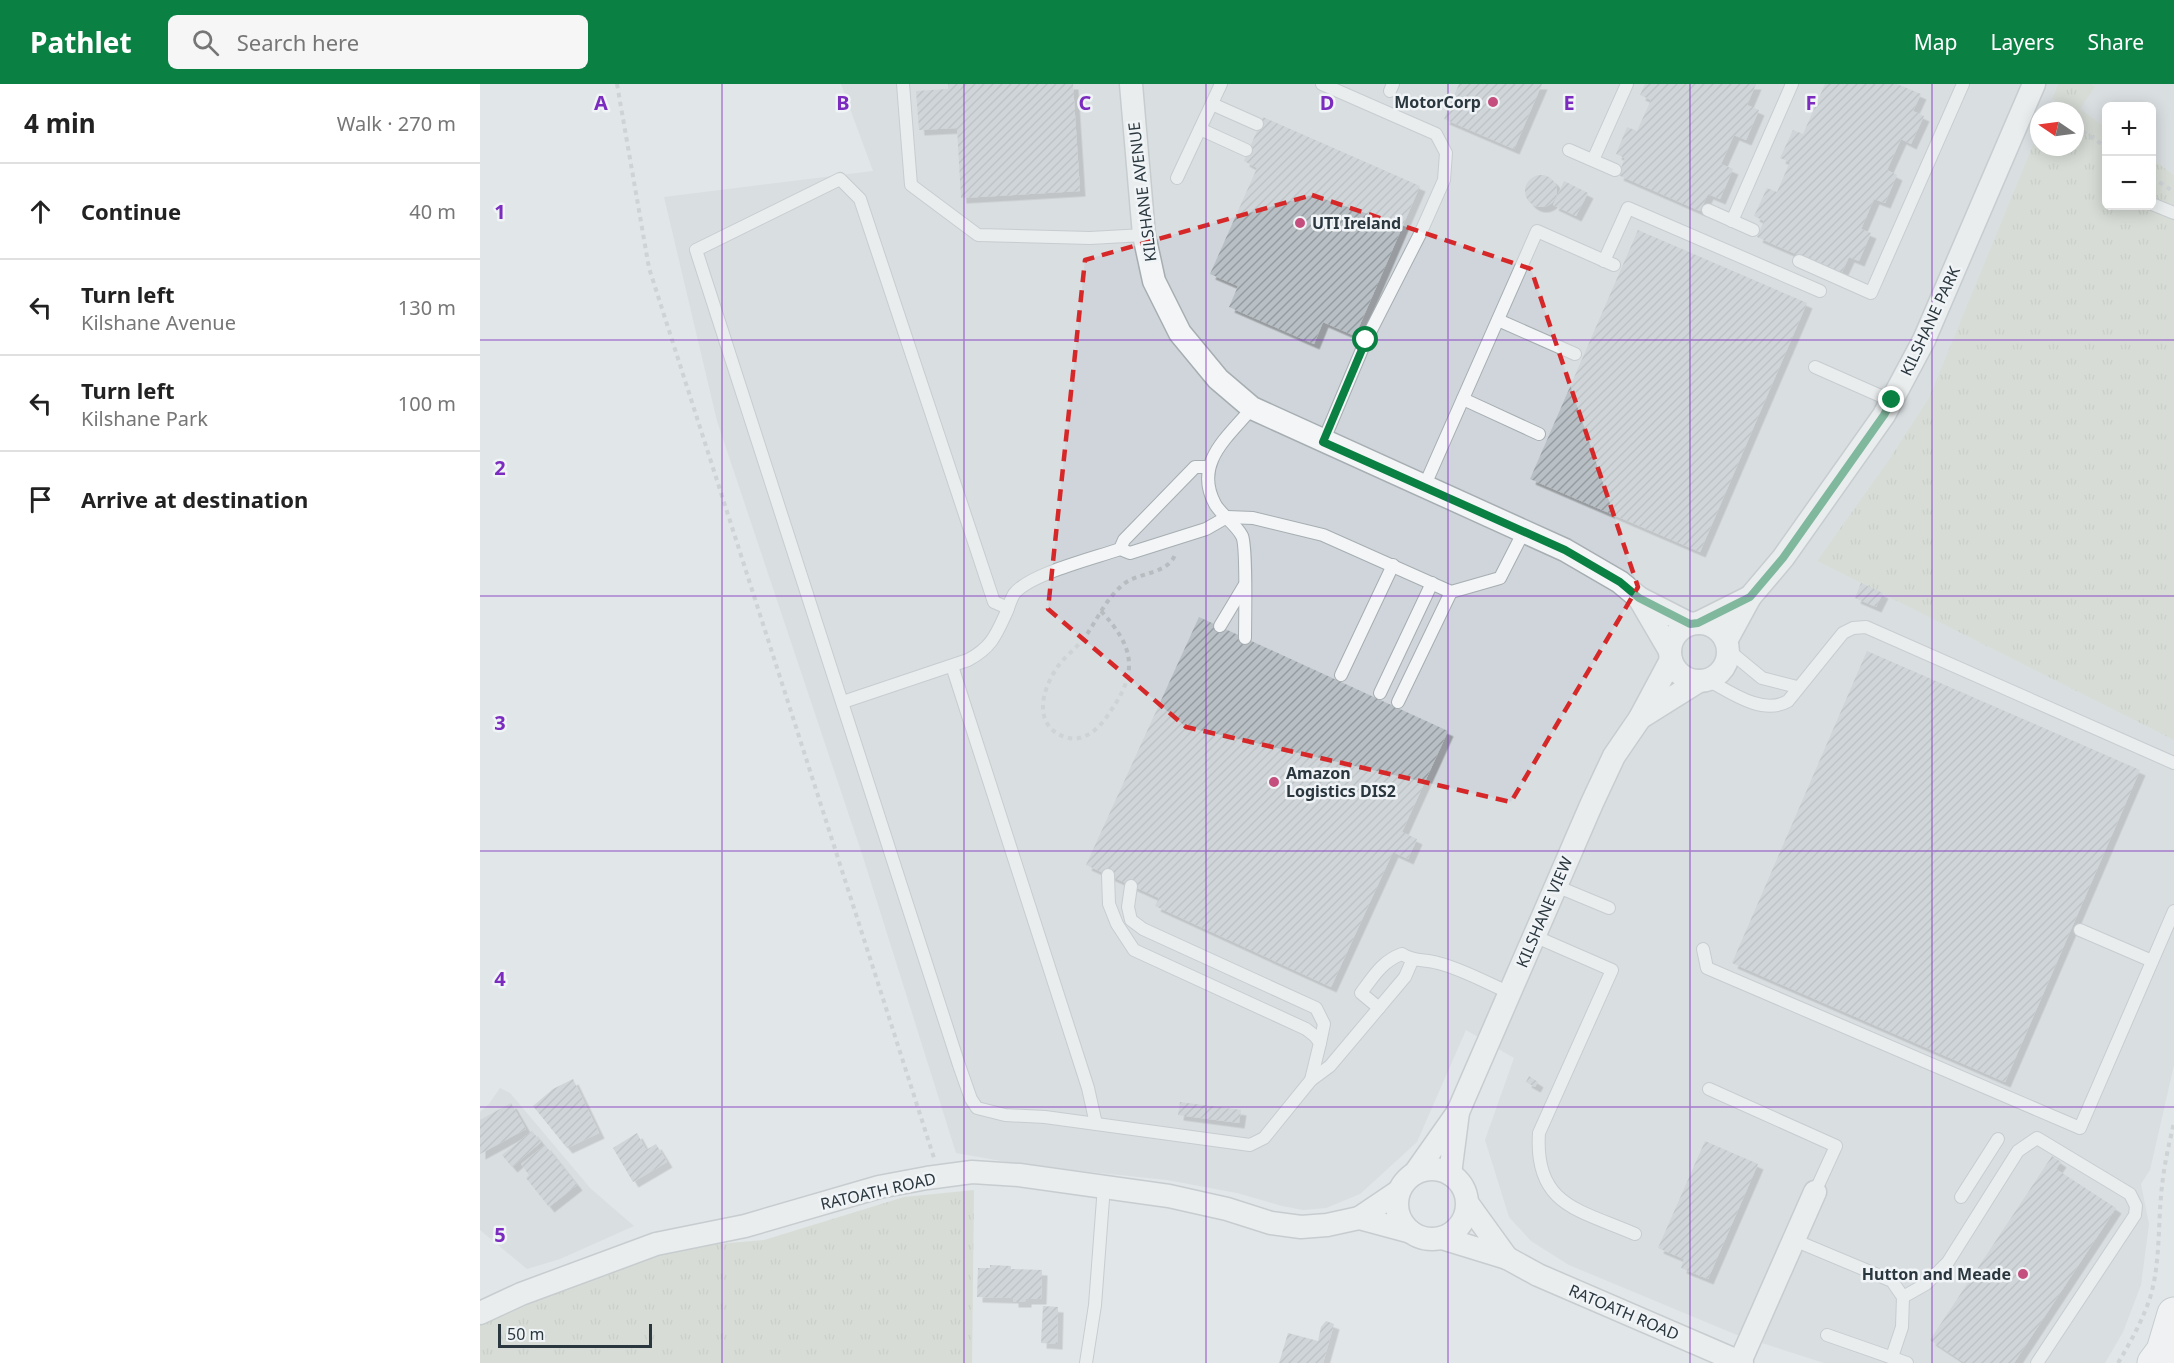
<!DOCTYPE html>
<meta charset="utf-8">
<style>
body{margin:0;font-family:"Noto Sans",sans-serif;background:#f6f6f6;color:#222}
.controls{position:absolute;right:18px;top:18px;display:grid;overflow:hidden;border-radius:9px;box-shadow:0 3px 15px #0003}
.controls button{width:54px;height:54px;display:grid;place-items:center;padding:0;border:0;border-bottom:2px solid #e0e0e0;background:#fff;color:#222;font:30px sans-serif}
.compass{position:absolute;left:1550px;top:18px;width:54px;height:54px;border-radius:50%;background:#fff;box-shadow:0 3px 15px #0003;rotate:283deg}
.scale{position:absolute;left:18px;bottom:15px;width:154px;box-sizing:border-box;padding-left:6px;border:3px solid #2a373f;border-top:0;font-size:16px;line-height:21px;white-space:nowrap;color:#2a373f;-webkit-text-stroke:4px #f0f4f6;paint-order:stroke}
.stop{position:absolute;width:18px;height:18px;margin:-14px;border:4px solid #0b8043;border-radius:50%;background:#fff}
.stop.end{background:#0b8043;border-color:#fff;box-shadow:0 2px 6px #0008}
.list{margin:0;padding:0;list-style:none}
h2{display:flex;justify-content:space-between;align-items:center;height:78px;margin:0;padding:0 24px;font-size:26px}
h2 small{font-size:20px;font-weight:400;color:#767676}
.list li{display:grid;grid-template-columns:39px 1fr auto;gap:18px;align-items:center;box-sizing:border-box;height:96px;padding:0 24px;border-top:2px solid #e0e0e0}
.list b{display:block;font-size:22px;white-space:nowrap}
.list p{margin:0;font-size:20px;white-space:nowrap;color:#767676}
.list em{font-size:20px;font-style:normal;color:#767676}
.icon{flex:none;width:33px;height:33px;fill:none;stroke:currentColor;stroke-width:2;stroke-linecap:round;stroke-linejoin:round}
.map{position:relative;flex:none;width:1694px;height:1279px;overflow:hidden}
header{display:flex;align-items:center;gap:36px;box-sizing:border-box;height:84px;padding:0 30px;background:#0b8043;color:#fff}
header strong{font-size:28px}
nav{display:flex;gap:33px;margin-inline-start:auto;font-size:21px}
.search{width:420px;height:54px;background:#f6f6f6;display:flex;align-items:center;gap:15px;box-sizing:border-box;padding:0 21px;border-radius:9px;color:#767676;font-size:22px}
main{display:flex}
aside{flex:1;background:#fff}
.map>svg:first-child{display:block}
.built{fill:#cfd5da;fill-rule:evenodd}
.grass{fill:url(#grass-tufts)}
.building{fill:url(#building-hatch);filter:url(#shadow)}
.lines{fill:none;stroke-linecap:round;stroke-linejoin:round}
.lane-casing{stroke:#a6aeb2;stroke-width:14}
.street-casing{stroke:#a6aeb2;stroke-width:25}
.secondary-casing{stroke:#a6aeb2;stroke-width:35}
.path{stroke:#b7bcc0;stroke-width:4;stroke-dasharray:4.5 4.5;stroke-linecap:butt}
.lane{stroke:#f3f5f7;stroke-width:12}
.street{stroke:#f3f5f7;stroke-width:22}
.secondary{stroke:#fff;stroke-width:33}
.route{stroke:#0b8043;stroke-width:8}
.marked{fill:none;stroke:#d62828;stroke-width:4.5;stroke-dasharray:12 8;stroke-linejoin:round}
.grid{fill:none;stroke:#7b2cbf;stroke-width:1.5;stroke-opacity:0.55}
.poi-dot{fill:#c44f7f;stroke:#f0f4f6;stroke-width:2}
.labels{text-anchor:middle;stroke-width:5;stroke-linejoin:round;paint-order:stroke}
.poi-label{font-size:16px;font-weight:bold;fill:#2a373f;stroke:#f0f4f6;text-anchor:end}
.street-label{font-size:16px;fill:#2a373f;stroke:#f0f4f6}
.grid-label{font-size:20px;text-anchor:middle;font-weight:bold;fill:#7b2cbf;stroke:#f0f4f6;stroke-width:5;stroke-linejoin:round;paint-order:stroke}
</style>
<header>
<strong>Pathlet</strong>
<div class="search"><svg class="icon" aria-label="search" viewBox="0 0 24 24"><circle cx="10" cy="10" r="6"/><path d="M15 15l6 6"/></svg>Search here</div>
<nav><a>Map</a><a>Layers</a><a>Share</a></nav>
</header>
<main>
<aside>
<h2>4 min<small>Walk · 270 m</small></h2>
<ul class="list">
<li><svg class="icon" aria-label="ahead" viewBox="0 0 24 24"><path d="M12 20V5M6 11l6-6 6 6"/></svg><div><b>Continue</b></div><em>40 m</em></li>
<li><svg class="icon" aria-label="left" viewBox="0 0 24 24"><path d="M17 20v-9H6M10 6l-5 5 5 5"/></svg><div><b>Turn left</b><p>Kilshane Avenue</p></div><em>130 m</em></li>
<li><svg class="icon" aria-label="left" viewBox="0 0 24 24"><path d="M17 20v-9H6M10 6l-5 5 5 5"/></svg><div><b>Turn left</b><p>Kilshane Park</p></div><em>100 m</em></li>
<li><svg class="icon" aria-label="arrive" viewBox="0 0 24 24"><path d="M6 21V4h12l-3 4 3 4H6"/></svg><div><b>Arrive at destination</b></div></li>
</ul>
</aside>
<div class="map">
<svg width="1694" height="1279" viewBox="0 0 1694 1279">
<defs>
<pattern id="grass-tufts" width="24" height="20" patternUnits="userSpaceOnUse" patternTransform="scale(1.5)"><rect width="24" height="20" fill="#cad2c2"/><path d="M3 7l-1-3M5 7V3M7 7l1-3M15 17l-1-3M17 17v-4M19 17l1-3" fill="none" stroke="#aeb5a8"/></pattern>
<pattern id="building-hatch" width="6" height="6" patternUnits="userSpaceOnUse" patternTransform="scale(1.5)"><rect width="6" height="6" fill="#b8c0c5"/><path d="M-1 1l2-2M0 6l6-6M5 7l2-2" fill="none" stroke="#969da1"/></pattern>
<filter id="shadow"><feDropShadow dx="5.5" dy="5.5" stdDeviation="0" flood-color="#0004"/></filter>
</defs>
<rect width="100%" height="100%" fill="#e1e6e8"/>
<g class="built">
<path d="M361,0H1694V981L1670,1086L1661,1100L1669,1140L1661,1201L1643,1248L1625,1279H1344L1257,1251L1089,1181L1051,1157L1029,1133L1005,1056L1034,974L986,946L937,1058L880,1110L846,1124L823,1126L802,1122L757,1109L687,1096L544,1081L476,1069L383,773L237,337L184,113L393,87ZM1626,22H1672V122H1626ZM1559,27H1595V63H1559Z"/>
<polygon points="20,1004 30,1009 111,1105 154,1142 80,1175 47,1185 0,1146 0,1028 9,1020"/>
</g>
<g class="grass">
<polygon points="1578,0 1611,0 1615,3 1600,25 1626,44 1626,122 1672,122 1672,75 1694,91 1694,656 1337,477 1406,380 1449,314 1559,46 1559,63 1595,63 1595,27 1573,27 1578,18 1572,15"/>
<polygon points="494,1106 492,1279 0,1279 0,1241 50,1219 192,1164 284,1156 424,1113"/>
</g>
<g class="building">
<polygon points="468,0 593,0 600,107 481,114 477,44 439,46 436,7 468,5"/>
<polygon points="979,0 1062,0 1034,65 964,35"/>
<polygon points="1165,0 1276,0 1267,21 1279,26 1266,56 1254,51 1241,80 1253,85 1240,115 1228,110 1220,127 1138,91 1145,74 1136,70 1147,43 1157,47 1171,16 1160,11"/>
<polygon points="1345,0 1417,0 1441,10 1433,27 1444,32 1431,60 1421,55 1407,86 1417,91 1405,119 1394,115 1381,145 1391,149 1379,177 1369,173 1361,190 1277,153 1284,137 1274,132 1287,104 1297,108 1310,78 1300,74 1313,46 1323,50"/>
<polygon points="783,33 940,102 875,252 843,238 834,260 749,223 758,202 730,190 777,84 764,77"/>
<circle cx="1061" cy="107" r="16"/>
<polygon points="1084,97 1108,109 1096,132 1073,121"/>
<polygon points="1158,146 1327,219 1220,468 1050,395"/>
<polygon points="1381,499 1403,509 1396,523 1375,514"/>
<polygon points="719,533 968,647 922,748 937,755 928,775 913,768 851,903 675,822 679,814 606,781"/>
<polygon points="1387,567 1660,686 1525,998 1252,879"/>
<polygon points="1049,992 1058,998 1055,1003 1046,998"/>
<polygon points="93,995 119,1049 87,1064 53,1022 73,1005"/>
<polygon points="700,1018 761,1026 759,1039 698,1031"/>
<polygon points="31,1019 46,1045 0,1070 0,1036"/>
<polygon points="52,1047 61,1058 32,1083 22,1071"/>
<polygon points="157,1049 166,1066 176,1060 187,1078 153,1098 133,1064"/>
<polygon points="1225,1057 1278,1080 1228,1195 1201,1184 1204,1175 1178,1164"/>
<polygon points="65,1061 97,1101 69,1123 46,1094 49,1091 41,1080"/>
<polygon points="1572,1072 1581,1078 1576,1085 1636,1124 1534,1279 1485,1279 1450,1256"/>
<polygon points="510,1181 531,1182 531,1185 562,1186 561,1215 546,1215 546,1218 533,1218 533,1214 497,1213 498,1184 510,1184"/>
<polygon points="563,1222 578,1223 577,1260 561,1259"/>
<polygon points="846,1237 854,1240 843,1279 799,1279 808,1249 838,1257 841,1243"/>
</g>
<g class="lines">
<g class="lane-casing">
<g id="lane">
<polyline points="423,0 431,101 498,151 610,154 664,151"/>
<polyline points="842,0 956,50 966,69 964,96 940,150 886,256 843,358"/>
<polyline points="910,7 913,0"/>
<polyline points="732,20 777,40"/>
<polyline points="720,45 766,66"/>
<polyline points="1089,66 1135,86"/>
<polyline points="1113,76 1147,0"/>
<polyline points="697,94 741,0"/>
<polyline points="1672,120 1694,129"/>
<polyline points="1228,126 1273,146"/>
<polyline points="1252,137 1312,0"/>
<polyline points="1124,177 1148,124 1340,207"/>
<polyline points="1319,177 1391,209 1483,0"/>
<polyline points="1018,236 1095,270"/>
<polyline points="1335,283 1412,317"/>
<polyline points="983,315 1059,350"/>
<polyline points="944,403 1057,147 1134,181"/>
<polyline points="640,465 644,456 715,383 728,383"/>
<polyline points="528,524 514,518 380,115 360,95 216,166 479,981 491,1015 497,1024 525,1031 565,1033 770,1061 784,1054 831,996 850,982 925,893 932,877"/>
<polyline points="740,542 764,502"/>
<path d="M765,554C765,538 767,461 762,452C756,440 742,432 735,420C713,379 748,353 772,324"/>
<polyline points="1248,566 1282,594 1317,603"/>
<polyline points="472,582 608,1004 616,1040"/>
<polyline points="861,591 913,481"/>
<path d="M1228,596C1250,608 1283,632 1308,617L1363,549L1373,544L1386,543L1694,679"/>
<polyline points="900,609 952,499"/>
<path d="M363,618L488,576C512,563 516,551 527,527C529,521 531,515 534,510C549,490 615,474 640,465L650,469L726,445L747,433L773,434L843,451L971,508L1020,494L1044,447"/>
<polyline points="918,618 971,508"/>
<polyline points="628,791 629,820 637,840 654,866 826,945 835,952 840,959 831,996"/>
<polyline points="651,802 648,823 651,836 663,845 836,924 844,940 840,959"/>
<polyline points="1076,802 1129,824"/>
<polyline points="1600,846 1672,877"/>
<path d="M1054,852L1132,886L1059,1049C1054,1122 1100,1126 1155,1150"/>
<polyline points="1223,865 1227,884 1600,1044 1694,827"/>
<path d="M899,924L881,909C893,893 902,877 922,870C934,878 945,875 958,879C982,885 1007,899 1030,909"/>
<polyline points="1229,1005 1356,1062 1335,1108"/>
<polyline points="1481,1113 1518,1055"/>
<polyline points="1314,1156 1412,1197 1423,1213 1422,1243 1412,1273"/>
<polyline points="1423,1213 1446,1200 1468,1178 1538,1067 1557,1054 1650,1110 1656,1122 1655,1131 1557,1279"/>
<polyline points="1347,1251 1427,1279"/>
<polyline points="606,1279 615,1221 624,1102"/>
</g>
</g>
<g class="street-casing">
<g id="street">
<polyline points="651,0 664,151 674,197 700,249 738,295 772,324 1085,466 1140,498 1159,514"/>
<polyline points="1270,513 1303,474 1404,331 1444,256 1554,0"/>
<polyline points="1218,539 1270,513 1246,557"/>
<circle cx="1219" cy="568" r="29"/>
<polyline points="1190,567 1159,514 1210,540"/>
<polyline points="1191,576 1160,634 1219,597"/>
<polyline points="978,1028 1112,719 1134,672 1160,634"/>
<circle cx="952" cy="1120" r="35"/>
<polyline points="935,1089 978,1028 970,1090"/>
<polyline points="919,1107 879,1134 931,1148"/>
<polyline points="962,1154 1027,1174 988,1120"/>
<polyline points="1027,1174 1058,1191 1262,1279"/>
<polyline points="0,1229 41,1210 176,1160 265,1142 399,1103 447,1094 492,1088 539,1091 689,1112 747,1125 791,1139 821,1143 847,1141 879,1134"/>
<polyline points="1260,1278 1335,1108"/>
</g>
</g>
<g class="secondary-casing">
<polyline id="secondary" points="1674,1279 1683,1267 1694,1230"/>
</g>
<g class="path">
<polyline points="137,0 169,184 454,1074"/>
<polyline points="1565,22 1574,27"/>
<polyline points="1595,42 1626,63"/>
<polyline points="1672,93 1694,108"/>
<path d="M621,527C654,563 659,587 630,628C623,639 613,651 599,654C592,656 584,653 578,650C549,633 568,591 585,574C594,565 603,557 609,547C620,530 629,511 645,499C661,488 687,490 695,471"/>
<path d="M1638,1279C1650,1259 1661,1239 1669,1217C1680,1184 1678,1146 1681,1112C1683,1087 1688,1063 1694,1039"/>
</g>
<use href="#lane" class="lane"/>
<use href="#street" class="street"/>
<use href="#secondary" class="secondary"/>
</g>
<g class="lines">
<polyline class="route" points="886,256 843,358 1085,466 1140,498 1159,514 1210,540 1218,539 1270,513 1303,474 1404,331 1412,316"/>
</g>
<path d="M0 0H1694V1279H0ZM832,111L1051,185L1158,503L1031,718L706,643L568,525L605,176Z" fill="#e1e6e8" fill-opacity=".55" fill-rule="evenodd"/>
<path class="marked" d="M832,111L1051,185L1158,503L1031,718L706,643L568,525L605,176Z"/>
<path class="grid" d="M242,0V1279M484,0V1279M726,0V1279M968,0V1279M1210,0V1279M1452,0V1279M0,256H1694M0,512H1694M0,767H1694M0,1023H1694"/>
<g class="poi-dot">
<circle cx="1013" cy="18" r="6"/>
<circle cx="820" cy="139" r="6"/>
<circle cx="794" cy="698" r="6"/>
<circle cx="1543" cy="1190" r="6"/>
</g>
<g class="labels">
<g class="poi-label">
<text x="1001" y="24">MotorCorp</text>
<text x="832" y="145" text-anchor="start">UTI Ireland</text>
<text x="806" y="695" text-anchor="start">Amazon<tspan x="806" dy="18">Logistics DIS2</tspan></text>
<text x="1531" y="1196">Hutton and Meade</text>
</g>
<g class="street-label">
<text transform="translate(662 108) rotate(-97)" y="6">KILSHANE AVENUE</text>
<text transform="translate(1450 237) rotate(-65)" y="6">KILSHANE PARK</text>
<text transform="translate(1064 828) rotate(-67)" y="6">KILSHANE VIEW</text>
<text transform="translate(398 1107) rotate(-13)" y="6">RATOATH ROAD</text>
<text transform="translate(1144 1228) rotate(23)" y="6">RATOATH ROAD</text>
</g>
</g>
<g class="grid-label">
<text x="121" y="26">A</text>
<text x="363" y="26">B</text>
<text x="605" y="26">C</text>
<text x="847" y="26">D</text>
<text x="1089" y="26">E</text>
<text x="1331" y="26">F</text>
<text x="20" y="135">1</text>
<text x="20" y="391">2</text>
<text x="20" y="646">3</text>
<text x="20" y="902">4</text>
<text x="20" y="1158">5</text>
</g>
</svg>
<div class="controls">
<button>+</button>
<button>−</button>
</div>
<svg class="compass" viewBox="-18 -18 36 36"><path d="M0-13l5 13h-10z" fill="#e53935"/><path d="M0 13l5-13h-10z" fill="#767676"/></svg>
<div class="scale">50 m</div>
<div class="stop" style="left:886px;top:256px"></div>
<div class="stop end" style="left:1412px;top:316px"></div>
</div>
</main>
